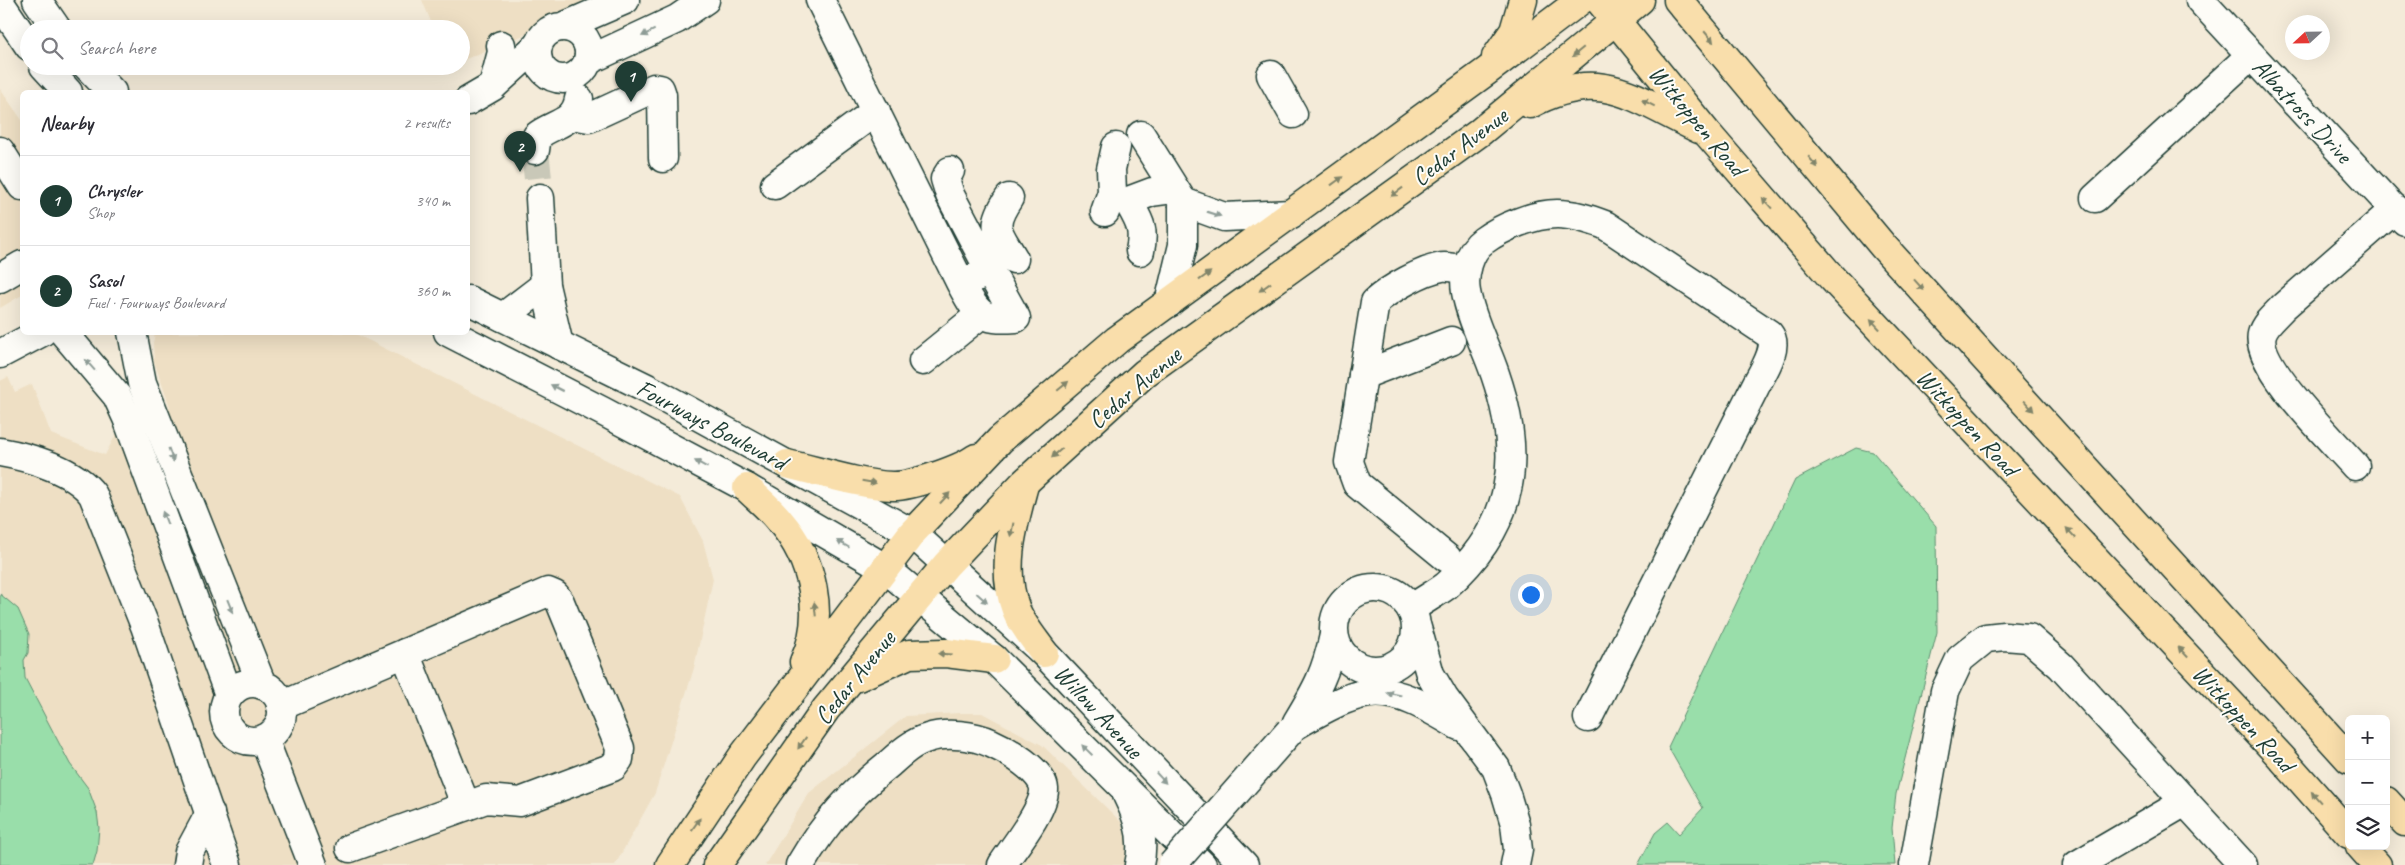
<!DOCTYPE html>
<meta charset="utf-8">
<style>
body{margin:0;font-family:Caveat,sans-serif;background:#f2f2f3;color:#2b2b33}
.controls{position:absolute;right:15px;bottom:15px;display:grid;overflow:hidden;border-radius:8px;box-shadow:0 5px 20px #0002}
.controls button{width:45px;height:45px;display:grid;place-items:center;padding:0;border:0;border-bottom:1px solid #e1e1e2;background:#fff;color:#2b2b33;font:25px sans-serif}
.compass{position:absolute;left:2285px;top:15px;width:45px;height:45px;border-radius:50%;background:#fff;box-shadow:0 5px 20px #0002;rotate:248deg}
.you{position:absolute;left:1530px;top:594px;width:18px;height:18px;margin:-12px;border:4px solid #fff;border-radius:50%;background:#1a73e8;box-shadow:0 0 0 8px #1a73e833}
.badge{display:grid;place-items:center;width:32px;height:32px;border-radius:50%;background:#1f3d34;color:#fff;font-size:16px;font-weight:700}
.pin{position:absolute;translate:-50% -41px;filter:drop-shadow(0 1px 2px #0008)}
.pin::after{content:'';position:absolute;top:26px;width:18px;height:15px;background:inherit;clip-path:polygon(0 0,100% 0,50% 100%)}
.list{margin:0;padding:0;list-style:none}
h2{display:flex;justify-content:space-between;align-items:center;height:65px;margin:0;padding:0 20px;font-size:21px}
h2 small{font-size:16px;font-weight:400;color:#7c7c81}
.list li{display:grid;grid-template-columns:32px 1fr auto;gap:15px;align-items:center;box-sizing:border-box;height:90px;padding:0 20px;border-top:1px solid #e1e1e2}
.list b{display:block;font-size:19px;white-space:nowrap}
.list p{margin:0;font-size:16px;white-space:nowrap;color:#7c7c81}
.list em{font-size:16px;font-style:normal;color:#7c7c81}
.icon{flex:none;width:28px;height:28px;fill:none;stroke:currentColor;stroke-width:2;stroke-linecap:round;stroke-linejoin:round}
.map{position:relative;flex:none;width:2405px;height:865px;overflow:hidden}
.search{position:absolute;background:#fff;box-shadow:0 5px 20px #0002;left:20px;top:20px;width:450px;height:55px;display:flex;align-items:center;gap:12px;box-sizing:border-box;padding:0 18px;border-radius:28px;color:#7c7c81;font-size:19px}
.panel{position:absolute;background:#fff;box-shadow:0 5px 20px #0002;left:20px;top:90px;width:450px;height:245px;border-radius:8px}
.map>svg:first-child{display:block}
.built{fill:#eedfc4}
.green{fill:#99deaa;stroke:#5c8e6f}
.lines{fill:none;stroke-linecap:round;stroke-linejoin:round}
.minor-tunnel{stroke:#c9c8b8;stroke-width:28;stroke-dasharray:28 14;stroke-linecap:butt}
.minor-casing{stroke:#1f3d34;stroke-width:31}
.major-casing{stroke:#1f3d34;stroke-width:31}
.minor{stroke:#fdfcf7;stroke-width:28}
.major{stroke:#f9deab;stroke-width:28}
.minor-bridge-casing{stroke:#1f3d34;stroke-width:31;stroke-linecap:butt}
.minor-bridge{stroke:#fdfcf7;stroke-width:28}
.oneway{fill:#8e9c96}
.oneway2{fill:#81856a}
.labels{text-anchor:middle;stroke-width:4;stroke-linejoin:round;paint-order:stroke}
.street-label{font-size:25px;fill:#1f3d34;stroke:#fdfcf7}
</style>
<div class="map">
<svg width="2405" height="865" viewBox="0 0 2405 865">
<rect width="100%" height="100%" fill="#f4ebd9"/>
<filter id="ink" filterUnits="userSpaceOnUse"><feTurbulence type="fractalNoise" baseFrequency=".02" numOctaves="2"/><feDisplacementMap in="SourceGraphic" scale="10" xChannelSelector="R" yChannelSelector="G"/><feConvolveMatrix kernelMatrix="1 2 1 2 8 2 1 2 1" color-interpolation-filters="sRGB"/></filter>
<g filter="url(#ink)">
<g class="built">
<polygon points="422,0 609,0 461,61 461,29 434,29"/>
<polygon points="0,89 22,120 22,295 0,308"/>
<polygon points="155,333 354,333 680,497 703,541 713,579 694,668 655,793 615,865 0,865 0,381 8,377 15,392 32,384 51,434 105,455 120,427 170,407 154,361 153,343"/>
<polygon points="960,713 982,713 1042,745 1121,822 1127,841 1124,860 1129,865 765,865 809,793 906,716"/>
</g>
<g class="green">
<polygon points="1856,448 1873,452 1936,526 1937,632 1896,794 1892,828 1895,865 1638,865 1655,833 1668,822 1679,834 1703,808 1668,747 1795,480"/>
<polygon points="0,594 18,609 29,634 28,653 24,660 25,678 70,764 88,788 97,812 99,828 97,851 93,865 0,865"/>
</g>
<g class="lines">
<polyline class="minor-tunnel" points="535,150 540,198"/>
<g class="minor-casing">
<g id="minor">
<polyline points="37,0 57,29"/>
<path d="M820,0L961,284C977,314 981,321 1016,318L990,271L961,284"/>
<polyline points="2200,0 2405,221"/>
<polyline points="0,3 29,46"/>
<polyline points="565,26 625,0"/>
<circle cx="563" cy="53" r="26"/>
<polyline points="589,60 677,19 705,0"/>
<polyline points="44,66 68,92"/>
<polyline points="87,66 112,92"/>
<polyline points="1271,75 1293,114"/>
<polyline points="493,86 502,52 501,45"/>
<polyline points="468,101 492,87 537,46"/>
<polyline points="572,115 589,118 654,88 660,89 662,95 663,158"/>
<polyline points="1141,135 1183,202"/>
<path d="M535,150L537,136C553,123 575,124 579,99"/>
<polyline points="0,151 22,186"/>
<polyline points="950,171 945,179 950,195 990,271"/>
<polyline points="775,185 876,111"/>
<polyline points="540,198 545,285 559,345"/>
<path d="M1009,198C989,228 998,231 1014,259"/>
<polyline points="2095,198 2251,55"/>
<polyline points="1105,212 1112,192 1111,169 1116,147"/>
<path d="M1140,251C1145,228 1139,221 1128,201L1152,192L1174,189"/>
<polyline points="0,278 22,265"/>
<polyline points="468,300 647,388 912,533 1044,653 1244,865"/>
<polyline points="1169,303 1183,245 1183,202 1224,217 1291,214"/>
<polyline points="503,317 545,285"/>
<polyline points="63,332 117,396 127,418 229,695"/>
<polyline points="132,332 142,383 262,685"/>
<polyline points="448,332 602,411 747,488 885,568 994,659 1202,865"/>
<polyline points="0,354 42,332"/>
<polyline points="923,361 981,314"/>
<polyline points="1363,375 1451,341"/>
<path d="M0,452C29,457 75,470 93,495L145,626L227,865"/>
<path d="M2355,466C2334,442 2254,365 2262,334C2265,323 2276,315 2283,307L2395,209"/>
<path d="M1447,558L1357,484L1349,462L1375,302C1389,289 1423,270 1442,267C1449,266 1459,269 1466,271"/>
<circle cx="1375" cy="629" r="41"/>
<path d="M1411,609C1422,601 1435,594 1446,586C1515,525 1524,458 1495,374C1486,347 1471,320 1466,292C1463,275 1469,251 1483,241C1502,227 1534,214 1557,214C1574,214 1589,219 1605,225L1769,334C1780,347 1762,373 1755,387L1588,718"/>
<polyline points="1417,628 1430,674 1444,698 1496,768 1506,794 1515,824 1518,850 1515,865"/>
<polyline points="405,653 466,806"/>
<circle cx="253" cy="712" r="29"/>
<polyline points="281,706 548,592 555,595 560,602 620,748 619,759 613,767 520,802 486,799 350,848"/>
<path d="M1297,722C1317,689 1326,673 1334,635"/>
<path d="M1296,725C1370,682 1385,681 1459,726"/>
<polyline points="264,739 313,865"/>
<path d="M1127,795C1138,816 1145,841 1139,865"/>
<polyline points="187,865 189,852 210,813"/>
<path d="M800,865C825,822 851,794 890,763C901,753 913,742 928,738C946,732 974,735 991,743C1007,750 1043,771 1044,789C1045,809 1013,848 1002,865"/>
<polyline points="1914,865 1945,691 1960,659 1986,638 2004,636 2029,638 2061,666 2243,865"/>
<polyline points="2077,865 2185,802"/>
</g>
</g>
<g class="major-casing">
<g id="major">
<polyline points="1599,0 1707,133 1832,278 2280,756 2349,834"/>
<polyline points="1678,0 1883,246 2349,759"/>
<polyline points="1496,57 1514,31 1523,0"/>
<path d="M1530,104C1602,66 1633,98 1699,129"/>
<path d="M787,464C818,471 862,485 892,486C910,487 961,469 976,458"/>
<path d="M1024,485C1013,526 1000,568 1016,610C1022,625 1035,640 1044,653"/>
<path d="M747,488C758,499 771,509 780,521C813,559 826,616 804,662"/>
<polyline points="858,677 909,654 946,653 994,659"/>
<polyline points="2386,801 2405,822"/>
<polyline points="2360,846 2377,865"/>
<polyline points="670,865 742,757 912,533 1000,440 1117,340 1487,71 1581,0"/>
<polyline points="717,865 826,709 946,565 1024,483 1145,373 1479,133 1640,0"/>
</g>
</g>
<use href="#minor" class="minor"/>
<use href="#major" class="major"/>
<g class="minor-bridge-casing">
<polyline id="minor-bridge" points="1172,865 1290,731"/>
</g>
<use href="#minor-bridge" class="minor-bridge"/>
</g>
<defs><path id="oneway-solid" d="M-6-.8H1V-3.2L6.5 0L1 3.2V.8H-6Z" transform="scale(1.25)"/></defs>
<g class="oneway">
<use href="#oneway-solid" transform="translate(648 33) rotate(153)"/>
<use href="#oneway-solid" transform="translate(1214 214) rotate(17)"/>
<use href="#oneway-solid" transform="translate(90 365) rotate(-131)"/>
<use href="#oneway-solid" transform="translate(557 388) rotate(-153)"/>
<use href="#oneway-solid" transform="translate(171 455) rotate(70)"/>
<use href="#oneway-solid" transform="translate(701 464) rotate(-152)"/>
<use href="#oneway-solid" transform="translate(165 518) rotate(-111)"/>
<use href="#oneway-solid" transform="translate(843 544) rotate(-150)"/>
<use href="#oneway-solid" transform="translate(982 598) rotate(42)"/>
<use href="#oneway-solid" transform="translate(230 606) rotate(68)"/>
<use href="#oneway-solid" transform="translate(1394 694) rotate(-169)"/>
<use href="#oneway-solid" transform="translate(1087 750) rotate(-136)"/>
<use href="#oneway-solid" transform="translate(1161 778) rotate(47)"/>
</g>
<g class="oneway2">
<use href="#oneway-solid" transform="translate(1709 37) rotate(50)"/>
<use href="#oneway-solid" transform="translate(1578 52) rotate(140)"/>
<use href="#oneway-solid" transform="translate(1648 103) rotate(-153)"/>
<use href="#oneway-solid" transform="translate(1813 162) rotate(50)"/>
<use href="#oneway-solid" transform="translate(1337 181) rotate(-36)"/>
<use href="#oneway-solid" transform="translate(1397 192) rotate(144)"/>
<use href="#oneway-solid" transform="translate(1767 203) rotate(-131)"/>
<use href="#oneway-solid" transform="translate(1205 276) rotate(-36)"/>
<use href="#oneway-solid" transform="translate(1919 285) rotate(48)"/>
<use href="#oneway-solid" transform="translate(1265 287) rotate(144)"/>
<use href="#oneway-solid" transform="translate(1875 324) rotate(-133)"/>
<use href="#oneway-solid" transform="translate(1063 386) rotate(-40)"/>
<use href="#oneway-solid" transform="translate(2029 406) rotate(48)"/>
<use href="#oneway-solid" transform="translate(1057 453) rotate(138)"/>
<use href="#oneway-solid" transform="translate(869 482) rotate(10)"/>
<use href="#oneway-solid" transform="translate(945 498) rotate(-47)"/>
<use href="#oneway-solid" transform="translate(1012 530) rotate(101)"/>
<use href="#oneway-solid" transform="translate(2071 533) rotate(-133)"/>
<use href="#oneway-solid" transform="translate(815 609) rotate(-96)"/>
<use href="#oneway-solid" transform="translate(2183 652) rotate(-133)"/>
<use href="#oneway-solid" transform="translate(945 654) rotate(-176)"/>
<use href="#oneway-solid" transform="translate(802 743) rotate(125)"/>
<use href="#oneway-solid" transform="translate(2316 797) rotate(-131)"/>
<use href="#oneway-solid" transform="translate(696 824) rotate(-55)"/>
</g>
</g>
<g class="labels">
<g class="street-label">
<text transform="translate(2303 110) rotate(47)" y="9">Albatross Drive</text>
<text transform="translate(1698 120) rotate(50)" y="9">Witkoppen Road</text>
<text transform="translate(1459 146) rotate(-37)" y="9">Cedar Avenue</text>
<text transform="translate(1134 387) rotate(-40)" y="9">Cedar Avenue</text>
<text transform="translate(1968 422) rotate(47)" y="9">Witkoppen Road</text>
<text transform="translate(712 424) rotate(28)" y="9">Fourways Boulevard</text>
<text transform="translate(854 677) rotate(-51)" y="9">Cedar Avenue</text>
<text transform="translate(1099 711) rotate(47)" y="9">Willow Avenue</text>
<text transform="translate(2244 718) rotate(47)" y="9">Witkoppen Road</text>
</g>
</g>
</svg>
<div class="controls">
<button>+</button>
<button>−</button>
<button><svg class="icon" aria-label="layers" viewBox="0 0 24 24"><path d="M12 4l9 5-9 5-9-5zM3 14l9 5 9-5"/></svg></button>
</div>
<svg class="compass" viewBox="-18 -18 36 36"><path d="M0-13l5 13h-10z" fill="#e53935"/><path d="M0 13l5-13h-10z" fill="#7c7c81"/></svg>
<div class="you"></div>
<div class="pin badge" style="left:631px;top:102px">1</div>
<div class="pin badge" style="left:520px;top:172px">2</div>
<div class="search"><svg class="icon" aria-label="search" viewBox="0 0 24 24"><circle cx="10" cy="10" r="6"/><path d="M15 15l6 6"/></svg>Search here</div>
<section class="panel">
<h2>Nearby<small>2 results</small></h2>
<ul class="list">
<li><span class="badge">1</span><div><b>Chrysler</b><p>Shop</p></div><em>340 m</em></li>
<li><span class="badge">2</span><div><b>Sasol</b><p>Fuel · Fourways Boulevard</p></div><em>360 m</em></li>
</ul>
</section>
</div>
